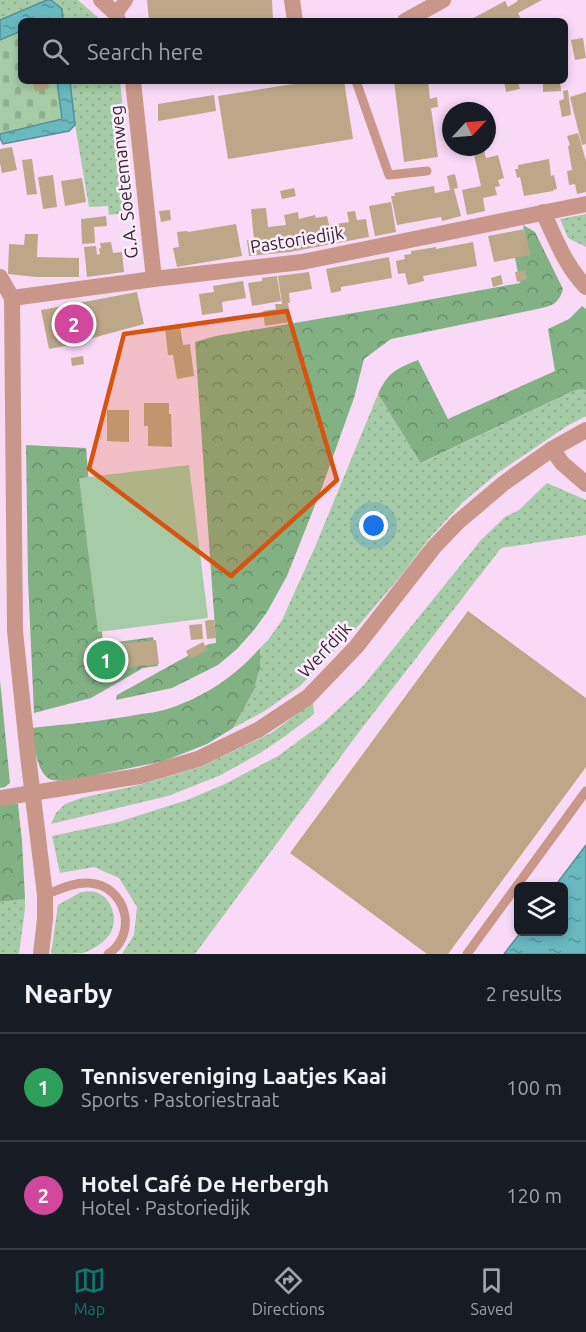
<!DOCTYPE html>
<meta charset="utf-8">
<style>
body{margin:0;font-family:Ubuntu,sans-serif;background:#20242c;color:#f1f3f6}
.controls{position:absolute;right:18px;bottom:18px;display:grid;overflow:hidden;border-radius:9px;box-shadow:0 3px 9px #0003}
.controls button{width:54px;height:54px;display:grid;place-items:center;padding:0;border:0;border-bottom:2px solid #363941;background:#171b24;color:#f1f3f6;font:30px sans-serif}
.compass{position:absolute;left:442px;top:102px;width:54px;height:54px;border-radius:50%;background:#171b24;box-shadow:0 3px 9px #0003;rotate:64deg}
.you{position:absolute;left:374px;top:526px;width:21px;height:21px;margin:-15px;border:4px solid #fff;border-radius:50%;background:#1a73e8;box-shadow:0 0 0 9px #1a73e833}
.badge{display:grid;place-items:center;width:39px;height:39px;border-radius:50%;background:#0f766e;color:#fff;font-size:20px;font-weight:700}
.pin{position:absolute;translate:-50% -50%;border:3px solid #fff;box-shadow:0 2px 6px #0006}
.list{margin:0;padding:0;list-style:none}
h2{display:flex;justify-content:space-between;align-items:center;height:78px;margin:0;padding:0 24px;font-size:26px}
h2 small{font-size:20px;font-weight:400;color:#9ea1a6}
.list li{display:grid;grid-template-columns:39px 1fr auto;gap:18px;align-items:center;box-sizing:border-box;height:108px;padding:0 24px;border-top:2px solid #363941}
.list b{display:block;font-size:22px;white-space:nowrap}
.list p{margin:0;font-size:20px;white-space:nowrap;color:#9ea1a6}
.list em{font-size:20px;font-style:normal;color:#9ea1a6}
.icon{flex:none;width:33px;height:33px;fill:none;stroke:currentColor;stroke-width:2;stroke-linecap:round;stroke-linejoin:round}
.map{position:relative;flex:none;width:586px;height:954px;overflow:hidden}
.search{position:absolute;background:#171b24;box-shadow:0 3px 9px #0003;left:18px;right:18px;top:18px;height:66px;display:flex;align-items:center;gap:15px;box-sizing:border-box;padding:0 21px;border-radius:9px;color:#9ea1a6;font-size:22px}
.sheet{height:294px;background:#171b24}
nav{display:flex;justify-content:space-around;align-items:center;box-sizing:border-box;height:84px;border-top:2px solid #363941;background:#171b24;font-size:16px;color:#9ea1a6}
nav a{display:grid;justify-items:center;gap:3px}
nav .on{color:#0f766e}
.map>svg:first-child{display:block}
.grass{fill:url(#grass-dots)}
.forest{fill:url(#forest-crowns)}
.cemetery{fill:url(#cemetery-stones)}
.pitch{fill:#a5cca6}
.water{fill:url(#water-ripples);stroke:#598e96;stroke-width:1.5}
.building{fill:#bca788}
.lines{fill:none;stroke-linecap:round;stroke-linejoin:round}
.service{stroke:#c9978a;stroke-width:9}
.pedestrian{stroke:#c9978a;stroke-width:14}
.minor{stroke:#c9978a;stroke-width:16}
.tertiary{stroke:#c9978a;stroke-width:16}
.marked{fill:#d65410;fill-opacity:0.2;stroke:#d65410;stroke-width:4.5;stroke-linejoin:round}
.labels{text-anchor:middle;stroke-width:5;stroke-linejoin:round;paint-order:stroke}
.street-label{font-size:18px;fill:#352934;stroke:#ffecfd}
</style>
<div class="map">
<svg width="586" height="954" viewBox="0 0 586 954">
<defs>
<pattern id="grass-dots" width="8" height="8" patternUnits="userSpaceOnUse" patternTransform="scale(1.5)"><rect width="8" height="8" fill="#a5cca6"/><path d="M2 2h.1M6 6h.1" fill="none" stroke="#8faf90" stroke-width="1.8" stroke-linecap="round"/></pattern>
<pattern id="forest-crowns" width="20" height="18" patternUnits="userSpaceOnUse" patternTransform="scale(1.5)"><rect width="20" height="18" fill="#82b184"/><path d="M2 6a3 3 0 1 1 6 0M12 15a3 3 0 1 1 6 0" fill="none" stroke="#6b906d"/></pattern>
<pattern id="cemetery-stones" width="16" height="16" patternUnits="userSpaceOnUse" patternTransform="scale(1.5)"><rect width="16" height="16" fill="#a5cca6"/><path d="M2 7V4a2 2 0 0 1 4 0v3zM10 15v-3a2 2 0 0 1 4 0v3z" fill="#8faf90"/></pattern>
<pattern id="water-ripples" width="26" height="14" patternUnits="userSpaceOnUse" patternTransform="scale(1.5)"><rect width="26" height="14" fill="#68bac0"/><path d="M2 4q2-2 4 0t4 0M15 11q2-2 4 0t4 0" fill="none" stroke="#56979d"/></pattern>
</defs>
<rect width="100%" height="100%" fill="#f9daf6"/>
<g class="grass">
<polygon points="0,0 47,0 0,20"/>
<polygon points="51,0 78,0 102,21 63,21 62,9"/>
<polygon points="70,81 120,81 134,212 109,215 108,206 89,207 75,125"/>
<polygon points="586,214 586,247 568,238 560,219"/>
<polygon points="580,389 586,390 586,416 567,426 499,472 463,502 428,540 404,572 359,625 300,686 263,712 233,728 254,690 260,667 260,648 268,640 282,620 315,547 378,394 422,463 571,392"/>
<polygon points="547,483 586,500 586,535 501,548 359,732 195,954 122,954 134,935 137,907 119,878 94,867 60,873 52,836 118,822 187,800 225,784 278,756 323,723 363,686 481,540 505,517 519,510"/>
<polygon points="313,702 314,714 284,737 260,753 221,775 168,796 51,824 56,813 65,804 81,798 143,784 200,767 271,733"/>
<path d="M81,892C85,892 91,891 95,892C112,896 119,920 110,934C105,942 92,950 83,953C75,954 60,954 51,954L58,905Z"/>
<polygon points="25,899 25,909 19,954 0,954 0,902"/>
</g>
<g class="forest">
<path d="M523,225L535,232L563,289C558,307 549,306 533,310L391,339L364,359L354,398L321,490L287,576L267,612L254,630L237,649L218,665L172,688L116,700L117,695L209,644L216,643L195,342L216,336L395,306L520,283L514,253L528,250Z"/>
<path d="M582,306L586,309V390L580,389L571,392L421,463L378,394C389,371 396,369 418,360L448,419L555,371L548,329L569,319Z"/>
<polygon points="26,445 86,448 103,644 153,637 158,666 143,668 91,698 34,713 28,580"/>
<path d="M260,648V667L254,690L233,728L207,744L164,761L67,781C63,780 57,781 52,780C36,775 34,742 31,728C68,724 105,721 141,714C149,713 157,712 164,710C201,699 235,677 260,648Z"/>
<polygon points="0,680 10,783 5,787 0,788"/>
<polygon points="9,801 18,804 22,841 25,899 0,902 0,802"/>
</g>
<polygon class="cemetery" points="21,31 21,81 57,81 62,119 0,134 0,40"/>
<polygon class="pitch" points="189,465 208,618 98,632 79,478"/>
<g class="water">
<polygon points="47,0 51,0 62,9 63,21 50,21 49,18 43,21 21,21 21,31 0,40 0,20"/>
<polygon points="57,81 70,81 75,125 69,131 3,144 0,138 0,134 62,119"/>
<polygon points="586,845 586,954 504,954 521,932 564,932 564,886 555,886"/>
</g>
<g class="building">
<polygon points="147,0 272,0 273,20 149,21"/>
<polygon points="517,0 542,0 518,13 522,21 468,21 505,1 508,7 518,1"/>
<polygon points="583,38 586,58 575,60 571,40"/>
<polygon points="32,81 47,81 49,88 35,92"/>
<polygon points="312,81 344,81 353,139 228,159 218,96"/>
<polygon points="394,81 400,81 400,84 428,81 430,99 437,97 438,107 431,108 438,157 404,162"/>
<polygon points="504,81 518,81 520,89 506,92"/>
<polygon points="543,81 560,81 561,91 543,92"/>
<polygon points="568,90 571,115 562,117 559,101 564,99 563,91"/>
<polygon points="586,92 586,144 582,145 570,97"/>
<polygon points="214,95 216,111 158,121 158,104"/>
<polygon points="578,133 586,161 586,192 577,194 575,184 569,185 567,171 572,170 568,146 570,145 567,136"/>
<polygon points="12,147 17,170 2,173 0,163 0,149"/>
<polygon points="483,147 486,158 498,155 504,178 498,180 500,186 495,187 497,195 483,198 485,211 467,215 462,190 481,186 473,150"/>
<polygon points="32,159 37,194 27,195 22,160"/>
<polygon points="549,159 551,176 554,175 557,189 553,190 553,191 524,196 520,177 517,178 515,169 518,169 518,165"/>
<polygon points="455,174 458,188 454,189 461,216 442,221 441,217 397,225 391,196 395,196 394,193 434,186 435,193 450,190 447,176"/>
<polygon points="53,175 57,207 43,209 38,177"/>
<polygon points="82,178 86,202 65,206 61,181"/>
<polygon points="294,188 296,196 282,199 280,191"/>
<polygon points="391,202 396,232 375,236 369,206"/>
<polygon points="266,208 268,227 286,225 284,215 298,212 299,219 315,215 316,218 327,216 329,225 349,222 347,212 355,211 357,220 366,219 369,237 290,252 249,256 247,240 254,240 251,209"/>
<polygon points="170,210 171,220 161,222 159,211"/>
<polygon points="106,216 107,226 94,227 95,243 82,244 81,219"/>
<polygon points="236,224 242,256 177,267 173,248 179,247 177,232 187,231 188,232"/>
<polygon points="525,229 530,255 494,262 488,236"/>
<polygon points="25,234 38,234 37,257 79,258 79,277 36,277 8,274 9,244 24,245"/>
<polygon points="111,242 113,253 122,252 124,272 87,277 84,247 96,246 97,255 100,254 99,249 101,248 100,243"/>
<polygon points="473,242 477,266 423,276 424,281 408,285 405,273 398,274 396,261 405,259 404,255 411,254 411,251 436,247 436,249"/>
<polygon points="389,257 392,278 341,287 341,291 331,293 326,269"/>
<polygon points="525,270 527,279 517,282 515,272"/>
<polygon points="309,272 312,289 289,293 290,303 288,303 291,322 265,326 263,311 276,309 275,304 282,304 278,276"/>
<polygon points="501,275 503,284 493,287 491,278"/>
<polygon points="277,276 281,301 252,306 248,283 262,281 262,278"/>
<polygon points="243,281 246,298 222,302 223,312 202,315 199,294 214,292 213,286"/>
<polygon points="137,292 144,324 89,339 90,341 49,349 41,310"/>
<polygon points="180,326 183,345 190,344 194,376 177,379 173,355 168,355 165,328"/>
<polygon points="83,356 84,364 72,366 71,358"/>
<polygon points="144,403 169,403 169,414 171,414 172,447 148,446 148,426 144,426"/>
<polygon points="107,410 129,410 129,442 107,441"/>
<polygon points="468,611 586,698 586,767 448,954 427,954 290,853"/>
<polygon points="209,620 214,620 216,638 207,639 205,621"/>
<polygon points="202,624 203,639 191,640 189,625"/>
<polygon points="156,640 159,664 86,672 83,648"/>
<polygon points="203,642 208,650 190,659 186,651"/>
</g>
<g class="lines">
<g class="service">
<polyline points="356,81 389,175 427,171"/>
<path d="M45,895C59,890 73,882 89,883C126,885 139,934 108,954"/>
<polyline points="467,954 586,791"/>
</g>
<polyline class="pedestrian" points="116,14 126,0"/>
<g class="minor">
<polyline points="101,0 116,14 118,21"/>
<polyline points="292,0 295,21"/>
<polyline points="405,21 443,0"/>
<polyline points="133,81 154,279"/>
<path d="M543,212C555,238 566,267 586,287"/>
<polyline points="12,298 154,279 302,262 586,204"/>
<polyline points="552,449 562,463 586,484"/>
<polyline points="0,798 140,776 198,759 258,730 308,697 356,647 434,547 458,522 504,483 552,449 586,430"/>
</g>
<polyline class="tertiary" points="0,277 12,298 15,631 28,756 45,895 45,919 41,954"/>
</g>
<path class="marked" d="M287,311L337,480L231,576L89,469L124,334Z"/>
<g class="labels">
<g class="street-label">
<text transform="translate(124 182) rotate(-96)" y="6">G.A. Soetemanweg</text>
<text transform="translate(297 240) rotate(-9)" y="6">Pastoriedijk</text>
<text transform="translate(325 650) rotate(-47)" y="6">Werfdijk</text>
</g>
</g>
</svg>
<div class="controls">
<button><svg class="icon" aria-label="layers" viewBox="0 0 24 24"><path d="M12 4l9 5-9 5-9-5zM3 14l9 5 9-5"/></svg></button>
</div>
<svg class="compass" viewBox="-18 -18 36 36"><path d="M0-13l5 13h-10z" fill="#e53935"/><path d="M0 13l5-13h-10z" fill="#9ea1a6"/></svg>
<div class="you"></div>
<div class="pin badge" style="left:106px;top:660px;background:#2e9e5b">1</div>
<div class="pin badge" style="left:74px;top:324px;background:#d1479c">2</div>
<div class="search"><svg class="icon" aria-label="search" viewBox="0 0 24 24"><circle cx="10" cy="10" r="6"/><path d="M15 15l6 6"/></svg>Search here</div>
</div>
<section class="sheet">
<h2>Nearby<small>2 results</small></h2>
<ul class="list">
<li><span class="badge" style="background:#2e9e5b">1</span><div><b>Tennisvereniging Laatjes Kaai</b><p>Sports · Pastoriestraat</p></div><em>100 m</em></li>
<li><span class="badge" style="background:#d1479c">2</span><div><b>Hotel Café De Herbergh</b><p>Hotel · Pastoriedijk</p></div><em>120 m</em></li>
</ul>
</section>
<nav>
<a class="on"><svg class="icon" aria-label="map" viewBox="0 0 24 24"><path d="M3 6l6-2 6 2 6-2v14l-6 2-6-2-6 2zM9 4v14M15 6v14"/></svg>Map</a>
<a><svg class="icon" aria-label="directions" viewBox="0 0 24 24"><path d="M12 3l9 9-9 9-9-9zM9 14v-3h6M13 9l2 2-2 2"/></svg>Directions</a>
<a><svg class="icon" aria-label="saved" viewBox="0 0 24 24"><path d="M7 4h10v16l-5-4-5 4z"/></svg>Saved</a>
</nav>
